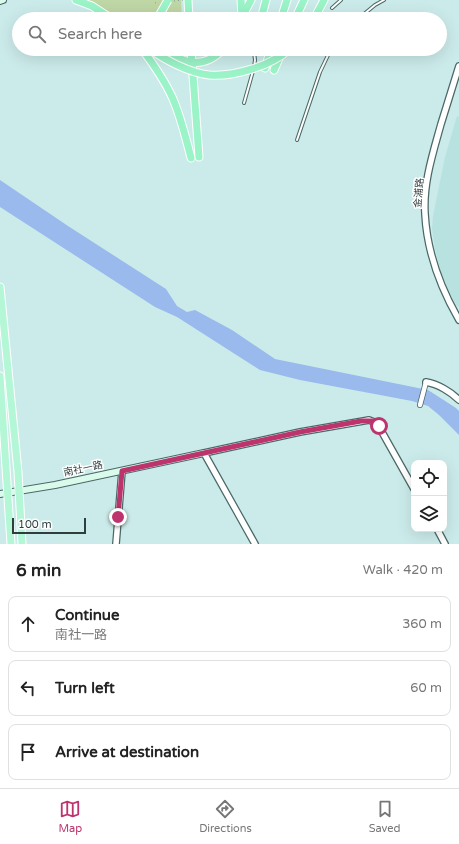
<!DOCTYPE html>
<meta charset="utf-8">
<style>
body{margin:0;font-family:"Varela Round","Noto Sans SC",sans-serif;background:#f2f2f2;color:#222}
.controls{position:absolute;right:12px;bottom:12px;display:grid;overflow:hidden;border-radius:8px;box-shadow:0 4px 16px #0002}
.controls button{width:36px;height:36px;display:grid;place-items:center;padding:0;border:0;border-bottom:1px solid #e0e0e0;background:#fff;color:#222;font:20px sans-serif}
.scale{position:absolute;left:12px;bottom:10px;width:74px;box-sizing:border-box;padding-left:4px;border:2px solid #303d3d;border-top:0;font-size:11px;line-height:14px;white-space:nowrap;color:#303d3d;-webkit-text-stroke:3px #fff;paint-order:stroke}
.stop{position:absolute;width:12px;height:12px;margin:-9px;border:3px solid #bd336d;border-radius:50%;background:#fff}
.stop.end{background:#bd336d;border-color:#fff;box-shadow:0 1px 4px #0008}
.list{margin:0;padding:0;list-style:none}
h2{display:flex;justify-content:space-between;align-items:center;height:52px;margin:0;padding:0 16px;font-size:17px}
h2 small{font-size:13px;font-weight:400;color:#767676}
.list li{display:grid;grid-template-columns:26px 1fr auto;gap:12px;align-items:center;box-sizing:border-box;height:56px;margin:0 8px 8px;padding:0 8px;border:1px solid #e0e0e0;border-radius:8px}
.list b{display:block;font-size:15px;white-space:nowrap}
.list p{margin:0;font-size:13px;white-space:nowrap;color:#767676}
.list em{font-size:13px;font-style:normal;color:#767676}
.icon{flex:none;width:22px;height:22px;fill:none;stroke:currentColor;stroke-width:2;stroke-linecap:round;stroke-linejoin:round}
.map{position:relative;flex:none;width:459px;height:544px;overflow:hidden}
.search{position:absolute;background:#fff;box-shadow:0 4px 16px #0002;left:12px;right:12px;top:12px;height:44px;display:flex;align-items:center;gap:10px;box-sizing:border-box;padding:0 14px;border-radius:22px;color:#767676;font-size:15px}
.sheet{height:244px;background:#fff}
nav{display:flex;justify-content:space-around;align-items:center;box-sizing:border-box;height:56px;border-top:1px solid #e0e0e0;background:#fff;font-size:11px;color:#767676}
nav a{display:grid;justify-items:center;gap:2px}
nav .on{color:#bd336d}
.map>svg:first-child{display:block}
.built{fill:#b7e2e0}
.green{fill:#bfd6a5}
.water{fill:#9ab9ed}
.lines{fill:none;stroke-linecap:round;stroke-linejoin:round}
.service-casing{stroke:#4b6867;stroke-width:4}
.minor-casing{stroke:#4b6867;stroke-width:6}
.tertiary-casing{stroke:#4b6867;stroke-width:8}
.secondary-casing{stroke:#4b6867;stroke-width:8}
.primary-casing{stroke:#fff;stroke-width:9}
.trunk-casing{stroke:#fff;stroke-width:9}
.path{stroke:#859c9c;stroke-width:1;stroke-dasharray:1 3;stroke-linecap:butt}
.service{stroke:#fff;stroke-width:2}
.minor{stroke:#fff;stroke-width:4.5}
.tertiary{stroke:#fff;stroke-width:5.5}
.secondary{stroke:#dafbeb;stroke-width:6}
.primary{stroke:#b4f7d6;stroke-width:7}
.trunk{stroke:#9bf4c8;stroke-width:7}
.trunk-bridge-casing{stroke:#fff;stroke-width:9;stroke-linecap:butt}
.trunk-bridge{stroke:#9bf4c8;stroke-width:7}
.route{stroke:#bd336d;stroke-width:5}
.labels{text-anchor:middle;stroke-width:3;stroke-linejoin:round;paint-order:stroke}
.street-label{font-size:10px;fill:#303d3d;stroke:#fff}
</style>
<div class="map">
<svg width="459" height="544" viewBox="0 0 459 544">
<rect width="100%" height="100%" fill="#cbebea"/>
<polygon class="built" points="457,116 459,117 459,307 457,306 449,292 441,272 435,249 432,229 433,216 445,157"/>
<g class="green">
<polygon points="82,0 181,0 182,19 110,19"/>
<polygon points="154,49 185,49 185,55 157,51"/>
</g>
<polygon class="water" points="0,180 68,226 166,289 177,306 187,312 195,310 232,330 275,359 428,390 456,408 459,411 459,435 439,415 428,406 412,401 300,380 260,370 177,317 155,307 0,207"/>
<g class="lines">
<g class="service-casing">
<g id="service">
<polyline points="332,8 341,0"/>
<polyline points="358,19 375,5 384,0"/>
<polyline points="254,52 255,60 254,67"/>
<polyline points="244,103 253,71"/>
<polyline points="297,140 320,72 331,49"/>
</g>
</g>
<g class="minor-casing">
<polyline id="minor" points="420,405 426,382"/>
</g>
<g class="tertiary-casing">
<g id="tertiary">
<path d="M459,66C453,85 447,105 441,124C433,153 423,183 425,214C427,252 440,287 459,320"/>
<path d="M426,382C438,384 451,392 459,400"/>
<polyline points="437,529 445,544"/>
<polyline points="116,544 122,471"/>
<polyline points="255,544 204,453 300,432 369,420 374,422 378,425 414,489"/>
</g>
</g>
<g class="secondary-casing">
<g id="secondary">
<polyline points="0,1 3,0"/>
<polyline points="0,494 55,485 204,453"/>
</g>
</g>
<g class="primary-casing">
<g id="primary">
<polyline points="0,287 18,472 22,544"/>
<polyline points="0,376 11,544"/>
</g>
</g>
<g class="trunk-casing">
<g id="trunk">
<polyline points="76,0 92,6 112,19"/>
<polyline points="188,0 189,19"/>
<polyline points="241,0 242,17"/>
<polyline points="241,19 251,0"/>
<polyline points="261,19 266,0"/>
<polyline points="281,19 287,0"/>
<polyline points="295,19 304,0"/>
<polyline points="314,19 324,0"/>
<path d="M142,49C154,65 165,81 173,99C181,118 186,138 191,158"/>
<path d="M167,49C184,66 206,68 223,49"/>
<polyline points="191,49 199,157"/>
<polyline points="253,50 253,49"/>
<polyline points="265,68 271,49"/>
<polyline points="274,70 283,49"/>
</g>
</g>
<g class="path">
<polyline points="174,1 183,0"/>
<polyline points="155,3 159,2"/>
</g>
<use href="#service" class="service"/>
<use href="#minor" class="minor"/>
<use href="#tertiary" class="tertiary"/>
<use href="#secondary" class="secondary"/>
<use href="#primary" class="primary"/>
<use href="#trunk" class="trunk"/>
<g class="trunk-bridge-casing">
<g id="trunk-bridge">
<polyline points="158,19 160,14 168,0"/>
<path d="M150,49C165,60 190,73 209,75C233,77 272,66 289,49"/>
</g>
</g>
<use href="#trunk-bridge" class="trunk-bridge"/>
</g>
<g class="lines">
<polyline class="route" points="118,517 122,471 300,432 361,421 372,421 379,426"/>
</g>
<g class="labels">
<g class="street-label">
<text transform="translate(418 193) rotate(-85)" y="4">金浦路</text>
<text transform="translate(83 468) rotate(-12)" y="4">南社一路</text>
</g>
</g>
</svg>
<div class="controls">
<button><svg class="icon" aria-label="locate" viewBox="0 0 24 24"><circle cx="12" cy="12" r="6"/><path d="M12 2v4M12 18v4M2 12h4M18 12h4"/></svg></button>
<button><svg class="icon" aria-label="layers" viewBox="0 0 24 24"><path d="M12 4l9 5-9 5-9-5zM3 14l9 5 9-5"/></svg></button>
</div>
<div class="scale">100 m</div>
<div class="stop" style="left:379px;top:426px"></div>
<div class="stop end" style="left:118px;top:517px"></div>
<div class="search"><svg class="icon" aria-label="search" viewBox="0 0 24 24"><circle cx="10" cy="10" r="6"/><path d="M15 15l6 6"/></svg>Search here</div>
</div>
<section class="sheet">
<h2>6 min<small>Walk · 420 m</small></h2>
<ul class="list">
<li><svg class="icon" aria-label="ahead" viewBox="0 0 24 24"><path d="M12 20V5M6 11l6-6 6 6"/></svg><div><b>Continue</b><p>南社一路</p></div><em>360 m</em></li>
<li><svg class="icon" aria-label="left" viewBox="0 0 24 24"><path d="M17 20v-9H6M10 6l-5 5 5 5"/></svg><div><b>Turn left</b></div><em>60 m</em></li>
<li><svg class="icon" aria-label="arrive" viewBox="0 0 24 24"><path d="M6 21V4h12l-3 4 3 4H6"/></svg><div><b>Arrive at destination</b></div></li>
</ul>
</section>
<nav>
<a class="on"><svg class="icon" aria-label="map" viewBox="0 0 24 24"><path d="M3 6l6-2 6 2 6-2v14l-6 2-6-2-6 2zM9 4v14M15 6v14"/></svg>Map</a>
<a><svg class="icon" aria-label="directions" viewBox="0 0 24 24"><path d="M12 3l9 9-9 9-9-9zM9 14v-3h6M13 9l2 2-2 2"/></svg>Directions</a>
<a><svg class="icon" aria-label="saved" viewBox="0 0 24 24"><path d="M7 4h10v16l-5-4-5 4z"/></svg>Saved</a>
</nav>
